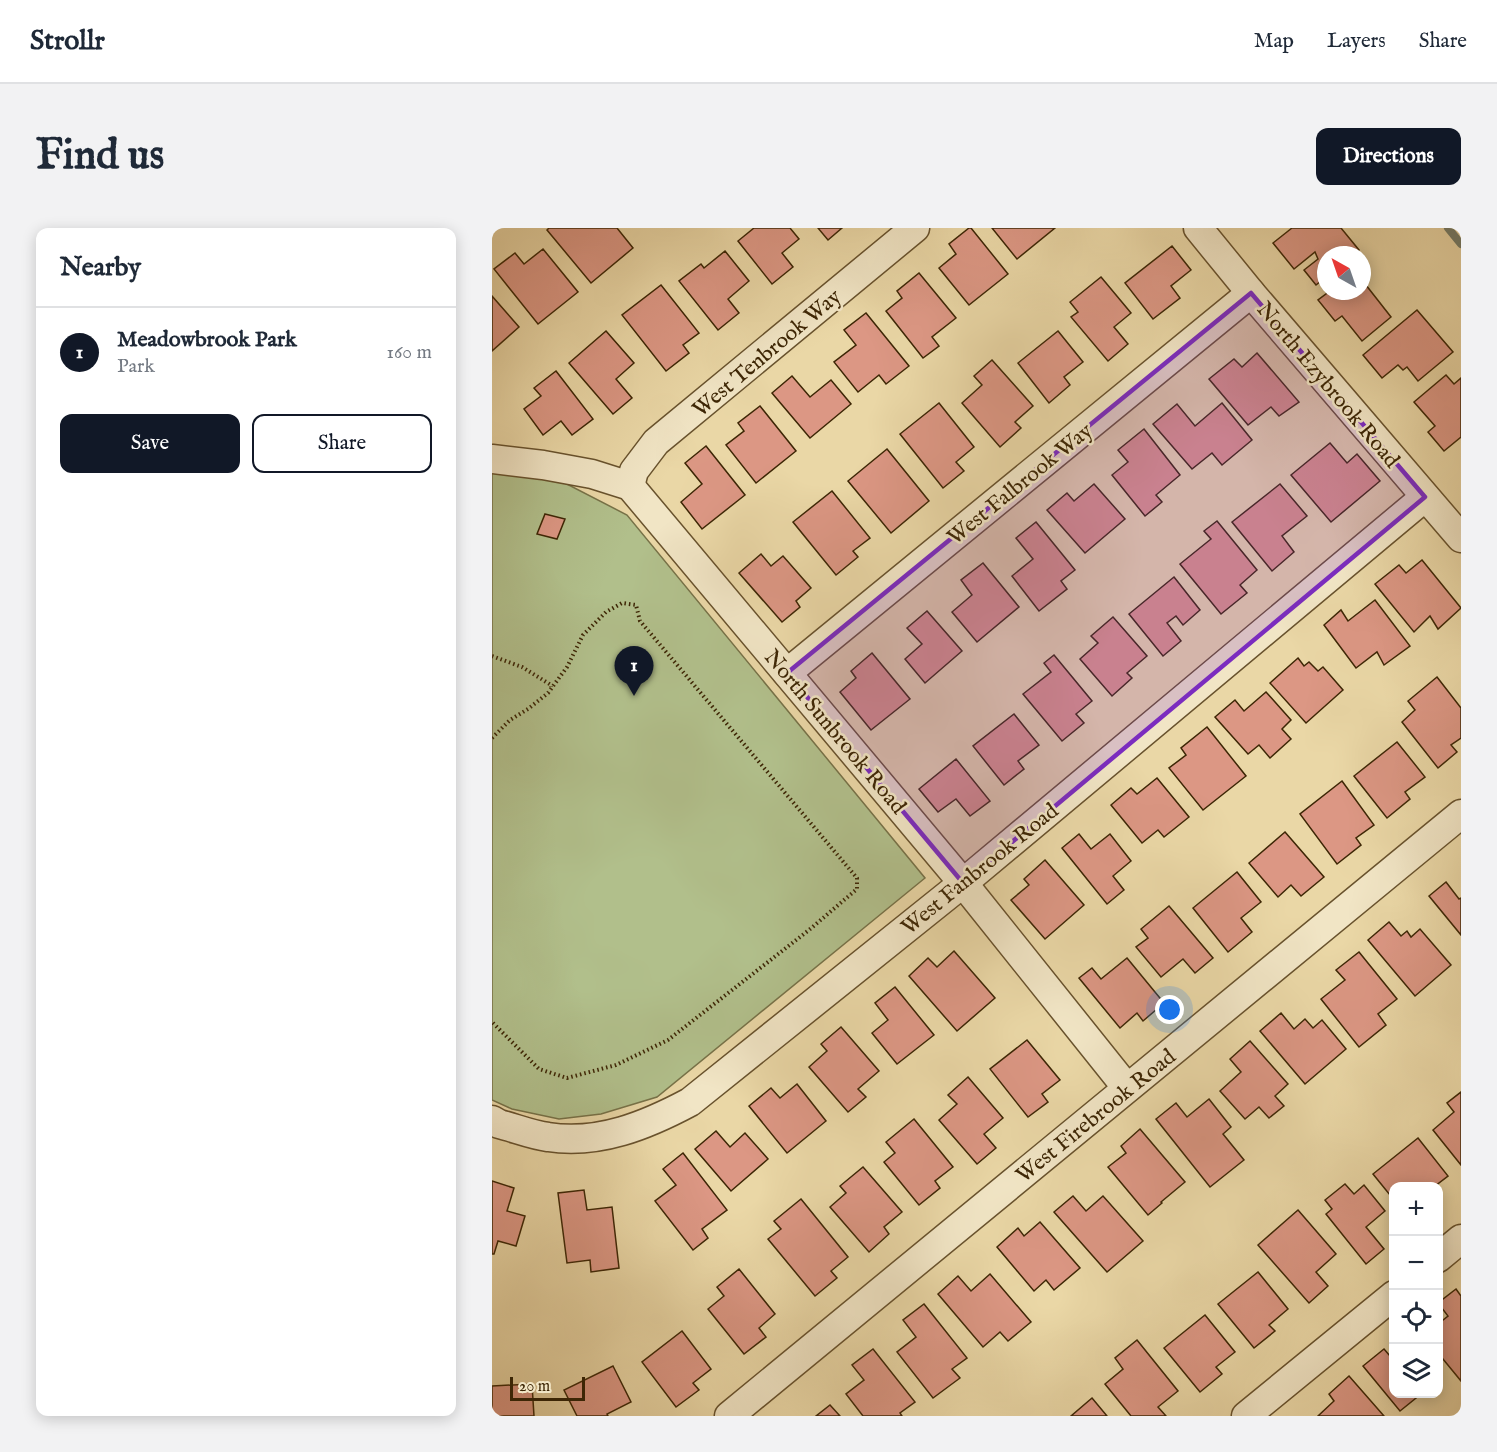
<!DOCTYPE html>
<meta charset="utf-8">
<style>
body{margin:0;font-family:"IM FELL English",serif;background:#f2f2f3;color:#1f2937}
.controls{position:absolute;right:18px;bottom:18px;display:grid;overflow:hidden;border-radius:12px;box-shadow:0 3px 15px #0003}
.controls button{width:54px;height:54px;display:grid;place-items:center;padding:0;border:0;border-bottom:2px solid #e0e1e3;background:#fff;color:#1f2937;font:30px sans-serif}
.compass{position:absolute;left:825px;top:18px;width:54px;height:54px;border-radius:50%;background:#fff;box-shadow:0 3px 15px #0003;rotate:320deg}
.scale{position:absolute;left:18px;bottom:15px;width:75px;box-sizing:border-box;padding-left:6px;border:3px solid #3d2605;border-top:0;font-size:16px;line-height:21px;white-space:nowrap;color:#3d2605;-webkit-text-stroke:4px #f1e5c5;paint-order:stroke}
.you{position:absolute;left:678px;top:782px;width:21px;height:21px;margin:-15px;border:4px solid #fff;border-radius:50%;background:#1a73e8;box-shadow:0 0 0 9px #1a73e833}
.badge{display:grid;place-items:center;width:39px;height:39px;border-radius:50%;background:#111827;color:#fff;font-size:20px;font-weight:700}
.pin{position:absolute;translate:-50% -50px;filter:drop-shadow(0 2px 3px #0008)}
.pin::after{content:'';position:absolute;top:32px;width:21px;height:18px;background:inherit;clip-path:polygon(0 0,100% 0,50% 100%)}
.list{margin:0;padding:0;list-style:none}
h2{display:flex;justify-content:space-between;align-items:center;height:78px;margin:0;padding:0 24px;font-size:26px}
h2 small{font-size:20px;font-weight:400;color:#747a83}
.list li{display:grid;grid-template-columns:39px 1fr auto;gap:18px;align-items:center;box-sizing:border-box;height:90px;padding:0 24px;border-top:2px solid #e0e1e3}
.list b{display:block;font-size:22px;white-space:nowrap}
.list p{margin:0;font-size:20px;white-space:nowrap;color:#747a83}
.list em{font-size:20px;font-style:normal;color:#747a83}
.actions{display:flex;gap:12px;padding:18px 24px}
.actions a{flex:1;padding:14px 0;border:2px solid #111827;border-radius:12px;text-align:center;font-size:21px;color:#111827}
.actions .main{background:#111827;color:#fff}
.icon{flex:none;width:33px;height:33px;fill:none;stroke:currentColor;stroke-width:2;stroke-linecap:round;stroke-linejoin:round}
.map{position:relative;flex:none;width:969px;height:1188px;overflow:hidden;border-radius:12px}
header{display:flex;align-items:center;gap:36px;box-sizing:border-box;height:84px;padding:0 30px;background:#fff;border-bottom:2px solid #e0e1e3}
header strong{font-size:28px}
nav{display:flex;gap:33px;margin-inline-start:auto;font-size:21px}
.intro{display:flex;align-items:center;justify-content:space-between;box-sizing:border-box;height:144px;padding:0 36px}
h1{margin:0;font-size:42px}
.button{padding:15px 27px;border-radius:12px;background:#111827;color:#fff;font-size:21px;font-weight:700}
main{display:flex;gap:36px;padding:0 36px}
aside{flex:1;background:#fff;border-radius:12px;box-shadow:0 3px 15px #0003}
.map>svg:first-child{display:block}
.green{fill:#b1bf8b;stroke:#777248;stroke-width:1.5}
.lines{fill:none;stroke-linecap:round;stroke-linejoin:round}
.stream{stroke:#757e6b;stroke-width:8}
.building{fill:#dc9784;stroke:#3d2605;stroke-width:1.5}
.minor-casing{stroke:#68522d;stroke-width:31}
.path{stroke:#3d2605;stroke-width:4;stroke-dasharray:1.5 3;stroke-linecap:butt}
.minor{stroke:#f1e5c5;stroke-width:28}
.marked{fill:#7b2cbf;fill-opacity:0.2;stroke:#7b2cbf;stroke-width:4.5;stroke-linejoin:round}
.labels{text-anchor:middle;stroke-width:5;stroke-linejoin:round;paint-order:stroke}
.street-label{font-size:22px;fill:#3d2605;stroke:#f1e5c5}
</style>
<header>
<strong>Strollr</strong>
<nav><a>Map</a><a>Layers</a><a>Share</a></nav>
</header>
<div class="intro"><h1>Find us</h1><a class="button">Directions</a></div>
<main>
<aside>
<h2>Nearby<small></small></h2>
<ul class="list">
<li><span class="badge">1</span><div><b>Meadowbrook Park</b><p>Park</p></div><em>160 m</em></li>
</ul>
<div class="actions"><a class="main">Save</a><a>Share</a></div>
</aside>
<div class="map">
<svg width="969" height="1188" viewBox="0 0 969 1188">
<rect width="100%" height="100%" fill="#ead7a6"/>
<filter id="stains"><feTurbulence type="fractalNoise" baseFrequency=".00333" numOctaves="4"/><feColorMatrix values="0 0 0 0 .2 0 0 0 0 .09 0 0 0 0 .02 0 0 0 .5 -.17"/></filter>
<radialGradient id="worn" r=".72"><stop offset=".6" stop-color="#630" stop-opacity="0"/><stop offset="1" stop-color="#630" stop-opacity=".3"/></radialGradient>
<polygon class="green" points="0,244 71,254 135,287 433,650 165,869 109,886 67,891 20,881 0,872"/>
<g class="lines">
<polyline class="stream" points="956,0 969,16"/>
</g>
<g class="building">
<polygon points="57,0 125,0 141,20 99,55 55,2"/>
<polygon points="262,0 298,0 307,11 290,25 301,39 280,56 246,13"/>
<polygon points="326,0 350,0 336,12"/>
<polygon points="477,0 479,0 516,46 477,77 447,40 464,26 457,16"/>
<polygon points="500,0 563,0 525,31"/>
<polygon points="800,0 849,0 867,22 861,27 834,27 834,49 824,57 812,42 826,31 823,24 802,41 781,15"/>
<polygon points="680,18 699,42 679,58 688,70 661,91 633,55"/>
<polygon points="51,21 86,64 46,96 2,41 23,25 32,36"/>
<polygon points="233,23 257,53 236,71 247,85 226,102 187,53 209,36 212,40"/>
<polygon points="427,45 464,90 440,109 447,118 431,130 394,83 410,70 405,63"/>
<polygon points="609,49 639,85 622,99 636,116 616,133 579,89 586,84 578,74"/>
<polygon points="870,52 899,89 870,113 850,88 843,93 826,72 838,63 870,63"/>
<polygon points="169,57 207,105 191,117 197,125 174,143 130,87"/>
<polygon points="0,68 27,99 0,123"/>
<polygon points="925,82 961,124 926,153 915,139 911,142 906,137 890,150 871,127"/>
<polygon points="374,85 417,138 394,156 387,147 366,164 342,134 364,117 352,102"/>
<polygon points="114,103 142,135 124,151 140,170 121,186 77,135"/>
<polygon points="566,103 591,134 572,149 578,157 557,175 526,135"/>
<polygon points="765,125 807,174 787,188 779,179 756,197 717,151 742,131 750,139"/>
<polygon points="500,132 541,178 523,194 529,200 508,219 470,175 490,157 482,148"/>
<polygon points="64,143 101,191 80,207 69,193 51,207 32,181 49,168 42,160"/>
<polygon points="954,147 962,156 969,150 969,209 952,223 936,204 943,198 922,174"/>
<polygon points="300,148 318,169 339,152 359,176 318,210 280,165"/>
<polygon points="447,175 482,219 464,234 472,243 451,260 408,206"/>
<polygon points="730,175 760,212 730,237 720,225 700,241 661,196 685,176 703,198"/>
<polygon points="268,178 304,223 264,255 234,217 252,203 246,195"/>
<polygon points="652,201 688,247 664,267 670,274 653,288 620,247 636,234 626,222"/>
<polygon points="838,215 855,235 865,226 888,253 839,294 799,247"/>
<polygon points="214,218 253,267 210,301 189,274 210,256 193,235"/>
<polygon points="395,221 437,273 399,305 356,253"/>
<polygon points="602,256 633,291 593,325 555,282 575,265 582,273"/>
<polygon points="788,256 815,288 790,308 802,324 780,343 740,294"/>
<polygon points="340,263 378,310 361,323 366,329 344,347 301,294"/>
<polygon points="53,286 73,291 65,311 45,306"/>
<polygon points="725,293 765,342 748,357 755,365 729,386 688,336 719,311 712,303"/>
<polygon points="544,294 583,342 569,353 575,361 547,383 520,348 541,331 524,310"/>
<polygon points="269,326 279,338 291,328 319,360 304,373 308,379 290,394 247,345"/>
<polygon points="930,332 969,380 946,401 938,388 922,404 883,356 907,337 914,345"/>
<polygon points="491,335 527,379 485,414 460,384 480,367 469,352"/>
<polygon points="682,349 708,382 691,397 684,388 675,395 689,413 671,428 637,386"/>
<polygon points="883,372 918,418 892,437 885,424 864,440 832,397 849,382 856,393"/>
<polygon points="435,383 470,423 433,455 413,431 430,416 415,400"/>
<polygon points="621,389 655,428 635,445 640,450 620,468 588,431 606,415 599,408"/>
<polygon points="380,425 418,471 379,502 348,464 364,450 359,443"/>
<polygon points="562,427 600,473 584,486 592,495 570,513 531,466 559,444 552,435"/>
<polygon points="806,430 812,438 817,434 826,443 831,439 851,462 814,495 778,455"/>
<polygon points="945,449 969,480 969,510 959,517 965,524 946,540 910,494 923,482 916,473"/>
<polygon points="774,464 799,492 790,501 799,511 778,530 767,517 756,526 723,489 743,472 752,483"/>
<polygon points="522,486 547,517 526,533 532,541 512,557 481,518"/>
<polygon points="715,499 754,548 711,582 677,540 694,527 689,520"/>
<polygon points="905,514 933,549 913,564 918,571 895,590 862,548"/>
<polygon points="464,531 498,573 478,588 464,571 446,584 427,561"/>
<polygon points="665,550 697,589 672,609 666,602 650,615 619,577 639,560 645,566"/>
<polygon points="850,553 882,597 864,610 869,617 845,636 808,586"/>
<polygon points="793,604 832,649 809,668 799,657 786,669 757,635"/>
<polygon points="587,606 599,621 618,606 639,633 621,648 632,662 615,676 570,620"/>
<polygon points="553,632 592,677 553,711 519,672 537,657 532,651"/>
<polygon points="745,644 769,674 749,690 760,704 736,724 701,680"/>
<polygon points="954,654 967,671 969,670 969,707 937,668"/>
<polygon points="677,678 721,730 703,745 691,731 669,749 644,719 656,710 649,701"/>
<polygon points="897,694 909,708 915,703 919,709 928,701 959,737 923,768 876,712"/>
<polygon points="462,723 503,770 465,803 417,748 436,730 445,739"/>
<polygon points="867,724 905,771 886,786 894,797 867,819 829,771 853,752 844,742"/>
<polygon points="635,730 672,775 651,793 645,785 628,800 587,750 600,740 609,751"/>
<polygon points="403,759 442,807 405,836 380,805 396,792 383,775"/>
<polygon points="789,785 802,801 813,791 821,800 830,792 854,821 813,856 768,803"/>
<polygon points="349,799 387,843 366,861 374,869 356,884 317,839 335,823 329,816"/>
<polygon points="535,812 568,852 550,866 556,874 536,889 498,841"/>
<polygon points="758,813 796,856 783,868 792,878 777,890 767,879 753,891 728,863 749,844 738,831"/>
<polygon points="476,849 511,890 492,906 504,920 485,936 447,892 465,876 456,867"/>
<polygon points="305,856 334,893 295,925 257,878 279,860 288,870"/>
<polygon points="969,864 969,937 941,902 962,884 955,875"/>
<polygon points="717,871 739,899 731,906 752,932 718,959 664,891 684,875 695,889"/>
<polygon points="422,891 461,939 443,953 448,960 427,977 392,934 403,925 394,914"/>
<polygon points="648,901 693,954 669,974 670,975 656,987 616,939 634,925 629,918"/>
<polygon points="224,903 238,919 253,905 276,931 239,963 203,921"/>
<polygon points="926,910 956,948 943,958 902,958 902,972 881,946"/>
<polygon points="191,925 235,982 210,1001 216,1010 201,1022 163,973 184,957 171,941"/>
<polygon points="371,939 410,984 392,999 397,1006 377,1024 338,979 354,965 348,958"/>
<polygon points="0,953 22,960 15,983 33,988 24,1018 6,1013 2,1026 0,1026"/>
<polygon points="853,956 862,966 872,957 893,983 874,999 892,1021 874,1036 834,986 840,981 833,972"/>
<polygon points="92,962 95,982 120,979 127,1040 99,1044 98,1032 75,1035 66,965"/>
<polygon points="581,968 594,983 611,968 651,1013 615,1044 562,984"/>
<polygon points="309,971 356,1029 339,1043 345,1050 323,1068 276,1011 289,1001 282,993"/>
<polygon points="806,982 844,1026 824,1044 836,1058 817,1075 766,1017"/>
<polygon points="548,994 588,1040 562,1062 554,1052 542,1063 505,1019 526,1000 532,1008"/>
<polygon points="247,1041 283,1086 267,1100 274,1109 252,1126 216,1081 232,1068 225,1059"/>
<polygon points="766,1044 796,1081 777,1097 783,1103 762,1120 726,1076"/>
<polygon points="498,1046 539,1094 516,1113 508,1104 491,1119 446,1066 466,1048 479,1063"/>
<polygon points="964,1061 969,1068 969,1153 946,1125 946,1110 950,1107 946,1102 946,1096 956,1088 946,1075"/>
<polygon points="432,1076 475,1130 460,1141 468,1150 441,1170 405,1124 424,1109 411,1092"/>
<polygon points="713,1087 743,1124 724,1139 730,1146 708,1164 672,1120"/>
<polygon points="190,1103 219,1141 201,1155 207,1162 184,1179 150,1134"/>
<polygon points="645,1112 686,1163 666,1179 674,1188 639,1188 613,1156 631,1141 623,1130"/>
<polygon points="381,1121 423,1174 408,1185 410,1188 371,1188 354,1166 372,1152 360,1137"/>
<polygon points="892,1121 898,1128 902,1125 902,1166 929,1166 908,1183 871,1138"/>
<polygon points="121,1138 139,1174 115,1186 116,1188 85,1188 72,1162"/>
<polygon points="857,1148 892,1188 826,1188 842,1173 837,1166"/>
<polygon points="40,1156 42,1188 0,1188 0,1158"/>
<polygon points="600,1170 615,1188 579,1188"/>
<polygon points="338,1177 348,1188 324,1188"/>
</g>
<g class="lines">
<g class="minor-casing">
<g id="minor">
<polyline points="706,0 759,65 969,310"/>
<polyline points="0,231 51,237 100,246 138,258 471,655 635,860"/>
<polyline points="138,258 142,243 164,214 423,0"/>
<polyline points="295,445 759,65"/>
<path d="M0,892L7,896C23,900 40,907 56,909C107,917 155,897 198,874L471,655L933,269"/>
<polyline points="946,1030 969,1011"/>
<polyline points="237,1188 969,586"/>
<polyline points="754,1188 902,1067"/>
</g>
</g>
<g class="path">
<polyline points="0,428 30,439 59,457 59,459"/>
<polyline points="0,510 18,492 36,481 56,465 75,439 91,407 114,384 130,375 144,377 148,393 365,650 365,661 317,702 176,812 124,837 75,850 47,841 0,794"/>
</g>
<use href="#minor" class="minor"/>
</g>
<path class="marked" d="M759,65L933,269L471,655L295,445Z"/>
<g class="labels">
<g class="street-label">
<text transform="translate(274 124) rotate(-40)" y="8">West Tenbrook Way</text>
<text transform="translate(837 156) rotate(50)" y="8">North Ezybrook Road</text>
<text transform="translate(527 255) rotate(-39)" y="8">West Falbrook Way</text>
<text transform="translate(344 503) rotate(50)" y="8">North Sunbrook Road</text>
<text transform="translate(487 640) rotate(-39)" y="8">West Fanbrook Road</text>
<text transform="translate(603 887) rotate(-39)" y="8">West Firebrook Road</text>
</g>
</g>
<rect width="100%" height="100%" filter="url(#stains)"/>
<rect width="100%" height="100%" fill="url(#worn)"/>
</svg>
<div class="controls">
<button>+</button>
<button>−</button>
<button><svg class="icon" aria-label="locate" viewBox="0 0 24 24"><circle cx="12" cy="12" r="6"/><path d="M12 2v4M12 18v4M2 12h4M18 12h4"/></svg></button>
<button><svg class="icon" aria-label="layers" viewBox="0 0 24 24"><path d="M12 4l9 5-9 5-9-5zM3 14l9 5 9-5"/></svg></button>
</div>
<svg class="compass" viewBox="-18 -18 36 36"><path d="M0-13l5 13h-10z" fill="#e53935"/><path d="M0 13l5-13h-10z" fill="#747a83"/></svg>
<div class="scale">20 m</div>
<div class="you"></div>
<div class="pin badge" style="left:142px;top:468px">1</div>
</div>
</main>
